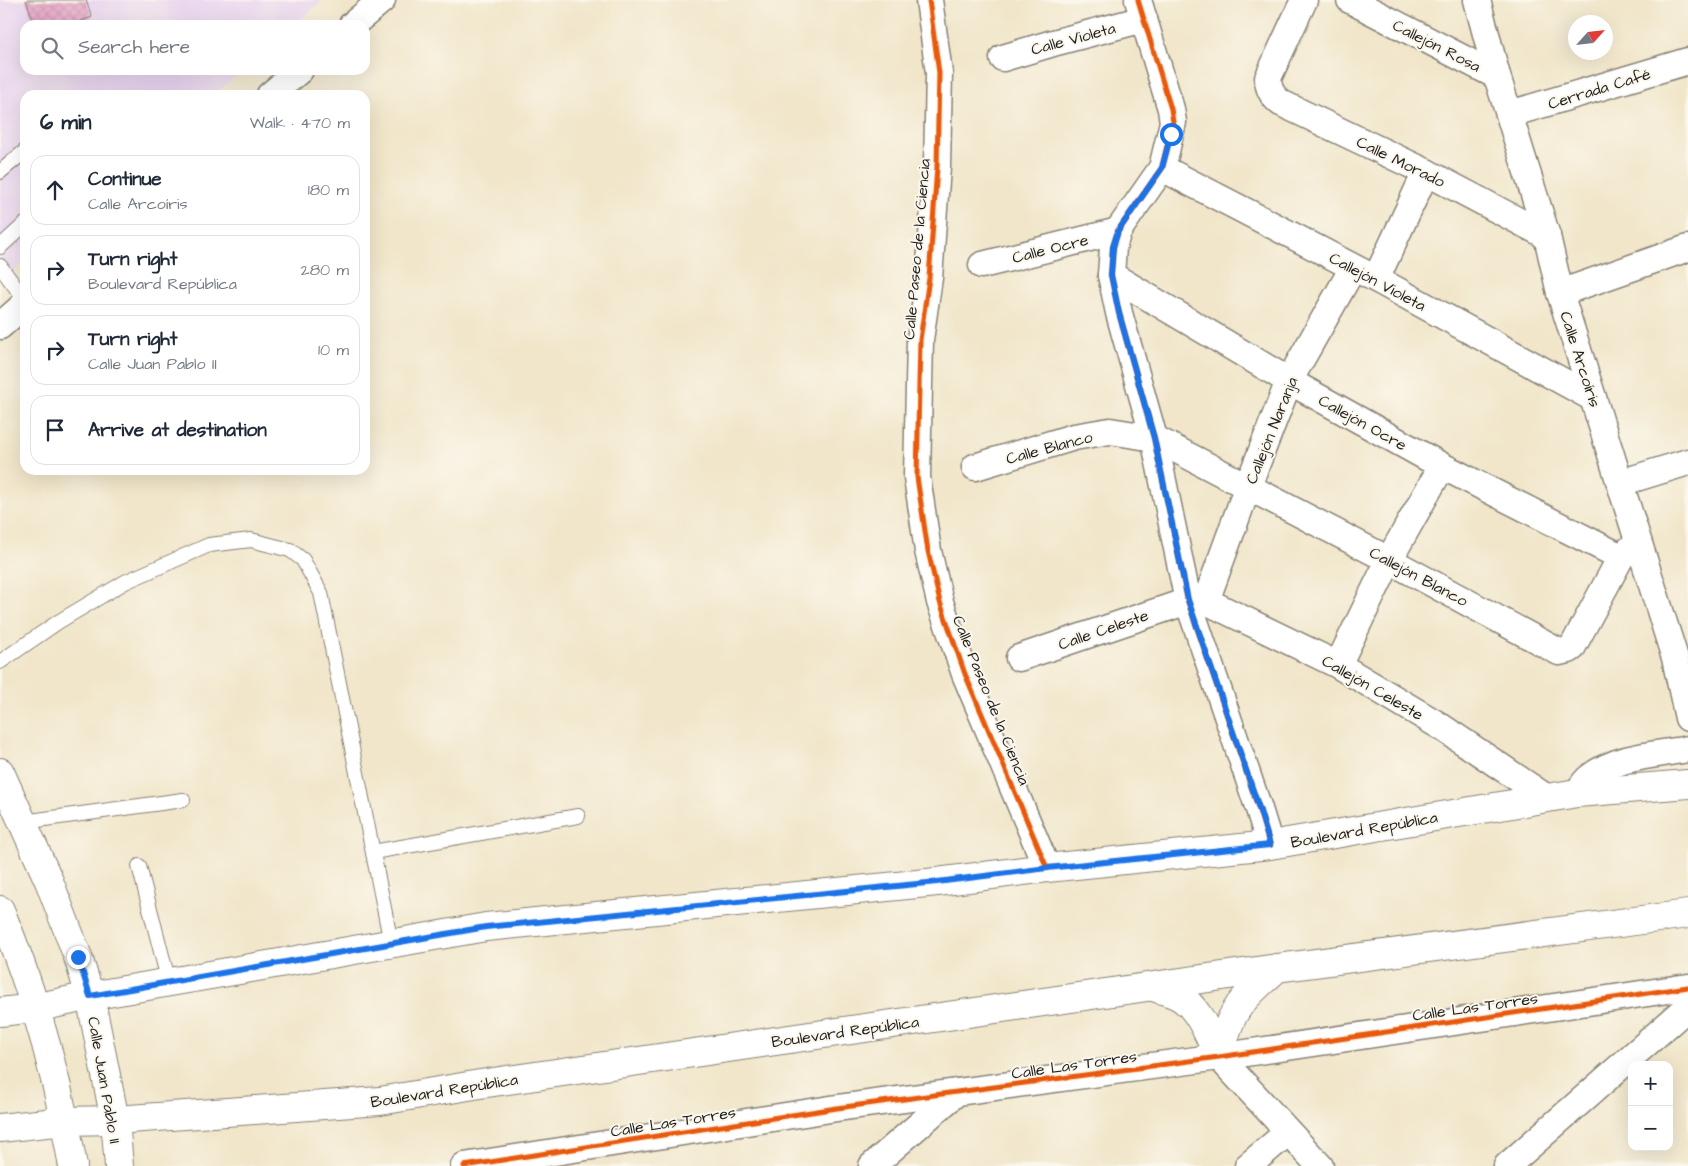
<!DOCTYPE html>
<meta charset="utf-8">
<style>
body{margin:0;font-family:"Architects Daughter",sans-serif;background:#f6f6f7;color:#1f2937}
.controls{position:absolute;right:15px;bottom:15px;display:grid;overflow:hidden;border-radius:10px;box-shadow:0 5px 20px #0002}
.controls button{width:45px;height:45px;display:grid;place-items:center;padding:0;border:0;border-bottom:1px solid #e0e1e3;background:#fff;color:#1f2937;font:25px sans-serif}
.compass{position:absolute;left:1568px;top:15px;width:45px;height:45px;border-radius:50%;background:#fff;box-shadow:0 5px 20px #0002;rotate:63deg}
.stop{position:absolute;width:15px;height:15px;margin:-11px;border:4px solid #1a73e8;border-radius:50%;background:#fff}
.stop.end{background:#1a73e8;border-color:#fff;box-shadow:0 1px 5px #0008}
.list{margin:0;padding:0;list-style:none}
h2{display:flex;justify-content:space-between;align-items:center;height:65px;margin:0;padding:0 20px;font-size:21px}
h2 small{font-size:16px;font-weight:400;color:#747a83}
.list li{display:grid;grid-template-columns:32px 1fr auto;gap:15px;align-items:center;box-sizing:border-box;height:70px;margin:0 10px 10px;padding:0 10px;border:1px solid #e0e1e3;border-radius:15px}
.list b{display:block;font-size:19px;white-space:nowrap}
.list p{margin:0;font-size:16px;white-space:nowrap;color:#747a83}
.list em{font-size:16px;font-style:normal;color:#747a83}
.icon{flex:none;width:28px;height:28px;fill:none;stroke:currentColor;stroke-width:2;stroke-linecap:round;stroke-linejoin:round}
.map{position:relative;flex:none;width:1688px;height:1166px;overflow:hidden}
.search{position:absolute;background:#fff;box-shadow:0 5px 20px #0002;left:20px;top:20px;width:350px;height:55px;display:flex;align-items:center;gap:12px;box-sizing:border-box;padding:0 18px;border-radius:15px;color:#747a83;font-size:19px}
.panel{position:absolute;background:#fff;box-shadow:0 5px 20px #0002;left:20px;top:90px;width:350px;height:385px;border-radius:15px}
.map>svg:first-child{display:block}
.built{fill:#e7d2ef}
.building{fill:url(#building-cross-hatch)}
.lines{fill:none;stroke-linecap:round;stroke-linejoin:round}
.service-casing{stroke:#868173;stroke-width:16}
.minor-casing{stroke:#868173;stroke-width:29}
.secondary-casing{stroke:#868173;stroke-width:30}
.primary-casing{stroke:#868173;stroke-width:30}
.service{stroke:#fff;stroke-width:14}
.minor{stroke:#fff;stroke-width:26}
.secondary{stroke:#fff;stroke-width:28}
.primary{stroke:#fff;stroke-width:28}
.cycleway-casing{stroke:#fbf7ec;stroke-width:8}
.cycleway{stroke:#e8590c;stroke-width:5}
.route{stroke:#1a73e8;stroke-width:6}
.labels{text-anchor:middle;stroke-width:4;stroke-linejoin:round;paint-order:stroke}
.street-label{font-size:16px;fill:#1c1c1c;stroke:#fbf7ec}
</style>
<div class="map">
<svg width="1688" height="1166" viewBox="0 0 1688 1166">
<defs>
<pattern id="building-cross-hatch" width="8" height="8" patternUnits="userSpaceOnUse" patternTransform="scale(1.25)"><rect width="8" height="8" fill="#e4a1c5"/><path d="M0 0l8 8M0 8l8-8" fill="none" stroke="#c38aa9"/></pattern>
</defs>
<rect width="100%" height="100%" fill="#fbf7ec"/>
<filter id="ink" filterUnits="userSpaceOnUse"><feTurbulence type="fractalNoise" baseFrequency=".02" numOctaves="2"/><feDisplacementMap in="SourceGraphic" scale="10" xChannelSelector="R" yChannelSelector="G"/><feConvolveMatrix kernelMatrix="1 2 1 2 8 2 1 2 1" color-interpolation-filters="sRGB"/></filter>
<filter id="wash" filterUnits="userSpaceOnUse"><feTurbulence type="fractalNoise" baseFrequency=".0096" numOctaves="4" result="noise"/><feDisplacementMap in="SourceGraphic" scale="20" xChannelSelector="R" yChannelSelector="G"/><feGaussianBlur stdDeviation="1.12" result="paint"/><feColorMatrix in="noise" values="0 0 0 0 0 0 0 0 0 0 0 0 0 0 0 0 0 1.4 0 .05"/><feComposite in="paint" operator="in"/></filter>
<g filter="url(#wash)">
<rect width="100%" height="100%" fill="#f1e6ca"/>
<polygon class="built" points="0,0 323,0 295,25 25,25 25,70 243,70 214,95 25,95 25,261 0,282"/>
<g id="blocks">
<polygon class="building" points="26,0 86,0 92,17 71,25 35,25"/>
</g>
</g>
<g filter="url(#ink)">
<use href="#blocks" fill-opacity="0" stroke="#868173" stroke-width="1"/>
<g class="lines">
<g class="service-casing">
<g id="service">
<polyline points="0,172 25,151"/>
<polyline points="0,247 25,224"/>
<polyline points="0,266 25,300"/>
<polyline points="0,662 58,622 125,582 209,545 251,540 290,550 303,560 321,593 391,943"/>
<polyline points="23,822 183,800"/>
<polyline points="373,852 578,816"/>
<polyline points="139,866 169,983"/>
</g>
</g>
<g class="minor-casing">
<g id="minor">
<polyline points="929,0 939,73 937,167 929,278 920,340 917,477 928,551 940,602 965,674 1047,868"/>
<polyline points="1138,0 1171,109 1173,122 1162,168 1118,231 1113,247 1111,275 1119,313 1154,438 1188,601 1259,809 1270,845"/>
<path d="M1304,0L1268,78C1268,89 1272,96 1281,103L1426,172L1547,236"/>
<polyline points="1350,0 1497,76"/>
<polyline points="1477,0 1497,76 1547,236 1560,293 1675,658 1688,718"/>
<polyline points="352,25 382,0"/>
<polyline points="1003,58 1053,43 1144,19"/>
<polyline points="270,95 300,70"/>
<polyline points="1510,114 1688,61"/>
<polyline points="1162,168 1376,279 1593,398"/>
<polyline points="982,265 1118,231"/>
<polyline points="1111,275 1289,381 1442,466 1621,557"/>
<polyline points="1376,279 1426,172"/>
<polyline points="1560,293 1688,248"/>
<polyline points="0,326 25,304"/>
<polyline points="975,467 1074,437 1110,431 1154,438 1389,560 1559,652 1569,650 1572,648 1621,557 1638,542"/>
<polyline points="1620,483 1688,462"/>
<polyline points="1206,601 1248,486 1289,381 1353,268"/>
<polyline points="1019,658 1188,601 1206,601 1338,665 1440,726 1547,798"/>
<polyline points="1338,665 1389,560 1442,466"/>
<path d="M1577,793C1581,788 1584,782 1589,778C1616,756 1655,755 1688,749"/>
<polyline points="1219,1057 1320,1166"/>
<polyline points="464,1166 837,1108 1219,1057 1688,987"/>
<polyline points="872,1166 957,1092"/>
<polyline points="1248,1166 1288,1132"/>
<polyline points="1507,1166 1688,1007"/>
</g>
</g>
<g class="secondary-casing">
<g id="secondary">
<polyline points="0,772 49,881 78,957 90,996 115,1120 119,1166"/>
<path d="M0,910C34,992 58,1079 73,1166"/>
</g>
</g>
<g class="primary-casing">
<g id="primary">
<path d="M1153,987C1162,990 1172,992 1180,997C1200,1009 1209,1037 1219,1057"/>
<polyline points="0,1012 35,1008 90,996 486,927 937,882 1047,868 1270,845 1577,793 1688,784"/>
<path d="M1219,1057C1224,1040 1228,1021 1239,1006C1249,992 1264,980 1277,968"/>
<polyline points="0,1128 65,1121 115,1120 380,1101 480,1084 1277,968 1688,914"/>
</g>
</g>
<use href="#service" class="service"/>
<use href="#minor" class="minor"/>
<use href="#secondary" class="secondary"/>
<use href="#primary" class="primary"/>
<g class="cycleway-casing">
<g id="cycleway">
<polyline points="929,0 939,73 937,167 929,278 920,340 917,477 928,551 940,602 965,674 1047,868"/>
<polyline points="1138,0 1171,109 1173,122 1162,168 1118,231 1113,247 1111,275 1119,313 1154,438 1188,601 1259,809 1270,845"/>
<polyline points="464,1166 837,1108 1219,1057 1688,987"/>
</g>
</g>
<use href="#cycleway" class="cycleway"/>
</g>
</g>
<g class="lines" filter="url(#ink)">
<polyline class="route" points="78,957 90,996 486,927 937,882 1047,868 1270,845 1259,808 1188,600 1154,438 1119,313 1111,275 1113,247 1118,231 1162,168 1171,134"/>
</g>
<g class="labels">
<g class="street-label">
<text transform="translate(1073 38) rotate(-15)" y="6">Calle Violeta</text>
<text transform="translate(1437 45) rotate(27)" y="6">Callejón Rosa</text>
<text transform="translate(1599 88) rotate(-17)" y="6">Cerrada Café</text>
<text transform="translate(1401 161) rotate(26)" y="6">Calle Morado</text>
<text transform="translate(1050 248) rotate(-14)" y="6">Calle Ocre</text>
<text transform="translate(916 249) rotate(-85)" y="6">Calle Paseo de la Ciencia</text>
<text transform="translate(1378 281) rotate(28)" y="6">Callejón Violeta</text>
<text transform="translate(1581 359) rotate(72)" y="6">Calle Arcoíris</text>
<text transform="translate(1363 422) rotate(29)" y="6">Callejón Ocre</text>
<text transform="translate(1271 430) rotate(-68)" y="6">Callejón Naranja</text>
<text transform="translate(1049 447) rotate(-15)" y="6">Calle Blanco</text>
<text transform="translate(1419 576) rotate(28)" y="6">Callejón Blanco</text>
<text transform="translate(1103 629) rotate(-19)" y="6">Calle Celeste</text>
<text transform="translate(1373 687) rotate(30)" y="6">Callejón Celeste</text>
<text transform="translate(992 700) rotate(68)" y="6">Calle Paseo de la Ciencia</text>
<text transform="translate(1364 829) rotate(-10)" y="6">Boulevard República</text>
<text transform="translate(1475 1006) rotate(-8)" y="6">Calle Las Torres</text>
<text transform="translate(845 1031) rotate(-8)" y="6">Boulevard República</text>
<text transform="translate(1074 1064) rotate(-8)" y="6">Calle Las Torres</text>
<text transform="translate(105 1080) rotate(80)" y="6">Calle Juan Pablo II</text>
<text transform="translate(444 1090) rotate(-9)" y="6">Boulevard República</text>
<text transform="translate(673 1121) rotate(-9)" y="6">Calle Las Torres</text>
</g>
</g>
</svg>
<div class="controls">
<button>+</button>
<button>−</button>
</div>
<svg class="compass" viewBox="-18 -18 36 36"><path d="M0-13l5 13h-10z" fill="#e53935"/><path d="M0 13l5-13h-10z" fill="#747a83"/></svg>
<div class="stop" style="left:1171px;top:134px"></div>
<div class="stop end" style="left:78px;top:957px"></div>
<div class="search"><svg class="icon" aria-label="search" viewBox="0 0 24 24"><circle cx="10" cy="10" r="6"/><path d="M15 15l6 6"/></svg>Search here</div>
<section class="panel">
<h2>6 min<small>Walk · 470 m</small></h2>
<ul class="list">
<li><svg class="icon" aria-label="ahead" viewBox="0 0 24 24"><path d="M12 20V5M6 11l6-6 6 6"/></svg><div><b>Continue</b><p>Calle Arcoíris</p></div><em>180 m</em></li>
<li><svg class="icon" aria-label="right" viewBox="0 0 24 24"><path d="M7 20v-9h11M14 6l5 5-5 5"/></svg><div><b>Turn right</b><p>Boulevard República</p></div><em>280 m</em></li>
<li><svg class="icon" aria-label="right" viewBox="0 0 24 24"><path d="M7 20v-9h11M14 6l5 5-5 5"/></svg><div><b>Turn right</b><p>Calle Juan Pablo II</p></div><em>10 m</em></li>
<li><svg class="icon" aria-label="arrive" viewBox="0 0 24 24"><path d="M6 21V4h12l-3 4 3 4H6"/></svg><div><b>Arrive at destination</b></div></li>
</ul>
</section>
</div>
